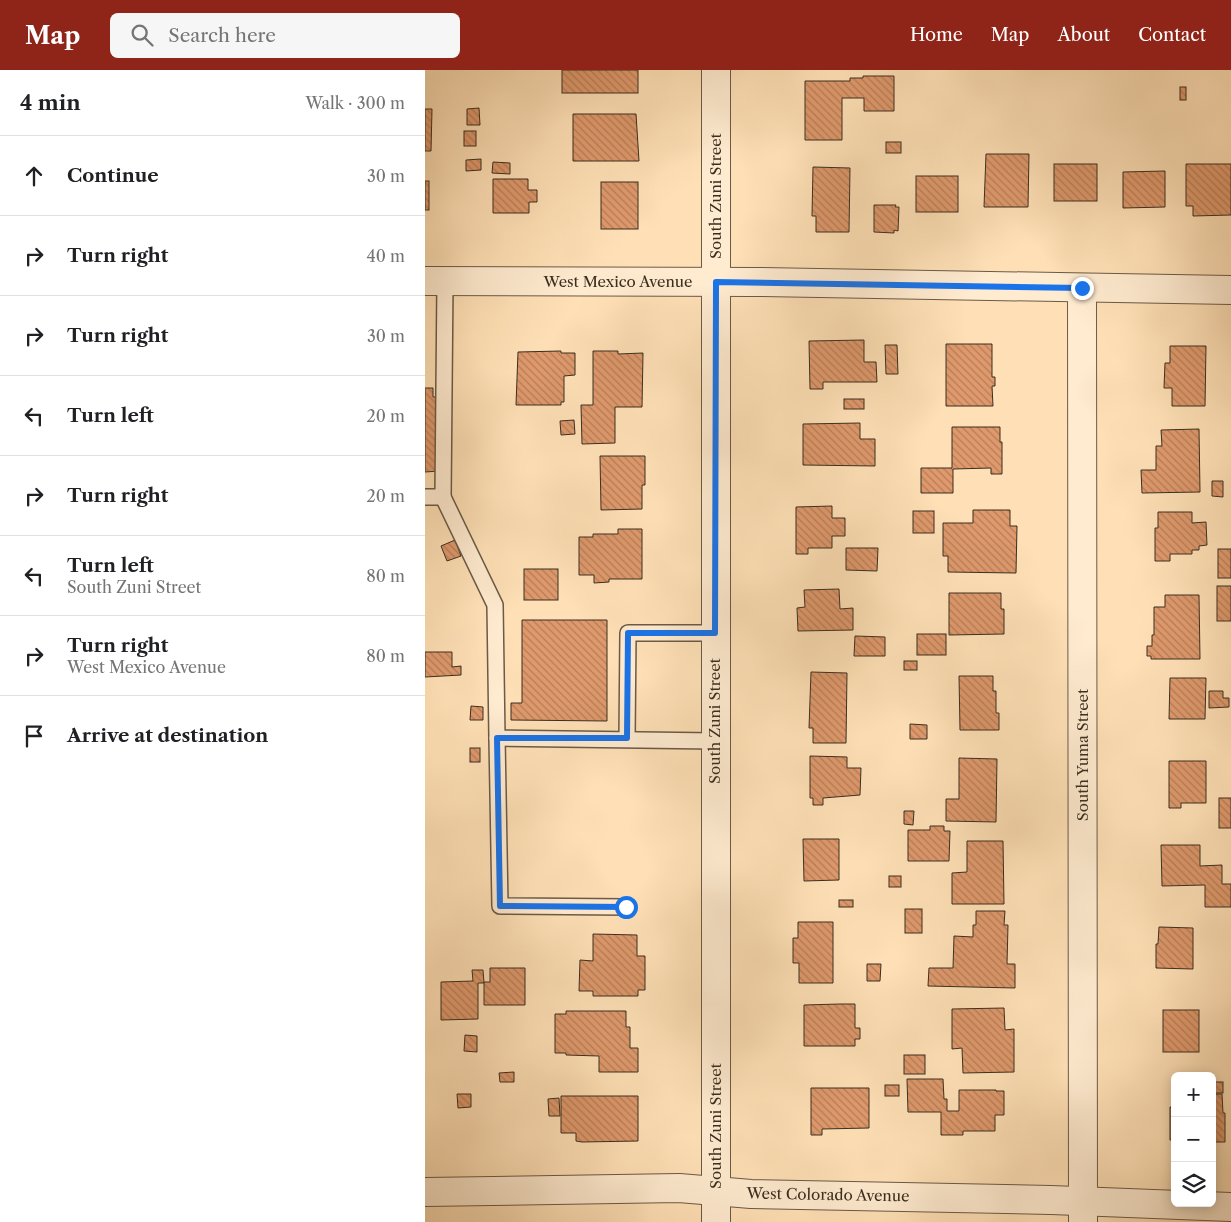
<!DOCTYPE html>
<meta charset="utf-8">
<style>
body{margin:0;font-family:"Libre Caslon Text",serif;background:#f6f6f6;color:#202124}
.controls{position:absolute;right:15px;bottom:15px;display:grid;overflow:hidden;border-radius:8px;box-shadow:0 2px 12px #0003}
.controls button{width:45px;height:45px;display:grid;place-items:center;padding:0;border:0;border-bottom:1px solid #e0e0e0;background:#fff;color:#202124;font:25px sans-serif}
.stop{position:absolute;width:15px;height:15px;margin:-11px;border:4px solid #1a73e8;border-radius:50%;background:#fff}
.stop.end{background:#1a73e8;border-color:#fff;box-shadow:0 1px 5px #0008}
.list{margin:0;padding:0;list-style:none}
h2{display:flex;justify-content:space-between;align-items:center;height:65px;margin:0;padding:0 20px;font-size:21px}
h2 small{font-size:16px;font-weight:400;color:#757577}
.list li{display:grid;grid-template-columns:32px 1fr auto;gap:15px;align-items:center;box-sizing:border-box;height:80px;padding:0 20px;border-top:1px solid #e0e0e0}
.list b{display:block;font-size:19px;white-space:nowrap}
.list p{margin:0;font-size:16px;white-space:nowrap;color:#757577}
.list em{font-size:16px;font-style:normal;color:#757577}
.icon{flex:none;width:28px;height:28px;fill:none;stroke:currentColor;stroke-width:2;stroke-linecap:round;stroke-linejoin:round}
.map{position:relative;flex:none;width:806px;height:1152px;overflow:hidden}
header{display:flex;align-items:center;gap:30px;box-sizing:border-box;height:70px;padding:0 25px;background:#8f2418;color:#fff}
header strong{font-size:24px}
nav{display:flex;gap:28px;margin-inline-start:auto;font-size:18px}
.search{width:350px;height:45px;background:#f6f6f6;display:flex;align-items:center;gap:12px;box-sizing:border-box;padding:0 18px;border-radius:8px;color:#757577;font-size:19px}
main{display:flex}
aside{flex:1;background:#fff}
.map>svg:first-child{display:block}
.building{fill:url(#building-back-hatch);stroke:#3a2e21}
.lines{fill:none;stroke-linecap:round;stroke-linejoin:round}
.lane-casing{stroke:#6b5a46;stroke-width:18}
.street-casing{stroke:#6b5a46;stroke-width:30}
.lane{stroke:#ffebd0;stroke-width:15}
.street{stroke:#ffebd0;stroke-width:28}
.route{stroke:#1a73e8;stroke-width:6}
.labels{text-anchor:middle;stroke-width:4.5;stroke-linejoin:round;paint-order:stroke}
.street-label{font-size:15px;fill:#3a2e21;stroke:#ffebd0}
</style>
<header>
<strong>Map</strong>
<div class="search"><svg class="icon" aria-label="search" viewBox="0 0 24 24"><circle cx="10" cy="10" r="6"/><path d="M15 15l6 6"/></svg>Search here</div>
<nav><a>Home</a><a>Map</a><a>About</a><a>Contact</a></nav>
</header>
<main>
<aside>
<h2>4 min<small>Walk · 300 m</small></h2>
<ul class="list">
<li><svg class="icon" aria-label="ahead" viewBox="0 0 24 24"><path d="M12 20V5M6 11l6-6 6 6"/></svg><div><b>Continue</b></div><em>30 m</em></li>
<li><svg class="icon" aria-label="right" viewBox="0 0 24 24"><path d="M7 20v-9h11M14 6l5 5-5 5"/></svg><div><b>Turn right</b></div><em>40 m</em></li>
<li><svg class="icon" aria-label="right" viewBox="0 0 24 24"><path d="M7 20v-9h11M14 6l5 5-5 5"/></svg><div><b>Turn right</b></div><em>30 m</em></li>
<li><svg class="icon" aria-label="left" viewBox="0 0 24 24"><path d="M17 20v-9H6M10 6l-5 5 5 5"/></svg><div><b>Turn left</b></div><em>20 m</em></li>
<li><svg class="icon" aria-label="right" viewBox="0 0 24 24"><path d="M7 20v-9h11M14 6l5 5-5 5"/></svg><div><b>Turn right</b></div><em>20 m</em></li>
<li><svg class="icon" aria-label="left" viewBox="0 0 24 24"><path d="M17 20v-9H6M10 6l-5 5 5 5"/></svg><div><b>Turn left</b><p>South Zuni Street</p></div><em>80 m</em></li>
<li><svg class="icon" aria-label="right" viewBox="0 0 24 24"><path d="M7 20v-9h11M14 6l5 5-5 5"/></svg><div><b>Turn right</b><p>West Mexico Avenue</p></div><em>80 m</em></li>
<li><svg class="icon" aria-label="arrive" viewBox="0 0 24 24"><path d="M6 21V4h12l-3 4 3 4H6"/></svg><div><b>Arrive at destination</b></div></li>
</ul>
</aside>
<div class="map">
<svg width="806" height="1152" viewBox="0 0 806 1152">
<defs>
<pattern id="building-back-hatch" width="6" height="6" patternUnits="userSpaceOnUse" patternTransform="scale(1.25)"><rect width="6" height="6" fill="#df996c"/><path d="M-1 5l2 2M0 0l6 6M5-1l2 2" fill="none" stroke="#b67d58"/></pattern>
</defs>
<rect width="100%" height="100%" fill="#ffe0b6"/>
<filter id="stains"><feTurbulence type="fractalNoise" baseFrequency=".004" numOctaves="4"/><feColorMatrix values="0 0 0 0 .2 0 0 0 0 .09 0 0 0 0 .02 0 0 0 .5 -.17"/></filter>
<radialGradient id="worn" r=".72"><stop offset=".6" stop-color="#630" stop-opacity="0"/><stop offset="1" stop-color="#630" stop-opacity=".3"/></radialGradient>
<g class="building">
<rect x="137" y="0" width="76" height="23"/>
<polygon points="438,6 469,6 469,41 439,41 439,28 417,28 417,70 380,70 380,11 425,11 425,8 438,8"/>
<rect x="755" y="17" width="6" height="13"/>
<polygon points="54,38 55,55 42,55 42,39"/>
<polygon points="0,39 7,39 6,81 0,81"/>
<polygon points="148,44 211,44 214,91 148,91"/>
<rect x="39" y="61" width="12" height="15"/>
<rect x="461" y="72" width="15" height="11"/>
<polygon points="561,84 604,84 603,137 559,137"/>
<polygon points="56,89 56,100 41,101 41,90"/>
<polygon points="68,92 85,93 85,104 67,103"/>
<rect x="629" y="94" width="43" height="37"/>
<polygon points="761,94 806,94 806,145 768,146 768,136 761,136"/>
<polygon points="388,97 425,98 424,162 391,162 391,146 387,146"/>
<polygon points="740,101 740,137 698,138 698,102"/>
<rect x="491" y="106" width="42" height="36"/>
<polygon points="68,109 103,109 103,120 112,120 112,132 104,132 104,143 68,143"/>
<rect x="0" y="111" width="4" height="29"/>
<rect x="176" y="112" width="37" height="47"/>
<polygon points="449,135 471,135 470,137 474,137 473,161 469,160 469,163 449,162"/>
<polygon points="439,270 439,292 451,292 452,312 398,312 398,319 385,319 384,271"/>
<polygon points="521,274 567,274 567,307 570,307 570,316 567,316 568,336 521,336"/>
<polygon points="460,275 472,275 473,304 461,304"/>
<polygon points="745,276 781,276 780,336 747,336 747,318 739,318 740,293 745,293"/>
<polygon points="136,281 136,283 150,283 150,305 139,306 139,332 136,332 136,335 91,335 93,282"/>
<polygon points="168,281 193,281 193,284 218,283 217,337 190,337 190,373 157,374 156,335 168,335"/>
<polygon points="0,318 8,318 8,327 13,327 14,401 0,402"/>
<rect x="419" y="329" width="20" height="10"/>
<polygon points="149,350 150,364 136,365 135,351"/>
<polygon points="435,353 435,369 450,369 450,396 378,395 378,354"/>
<polygon points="527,357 575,357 575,372 577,372 577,404 566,404 566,398 528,399 528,423 496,423 496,398 527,398"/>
<polygon points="774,359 775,422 717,423 716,400 731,400 731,376 737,376 736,360"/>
<polygon points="175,386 220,386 220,415 217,415 217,439 176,440"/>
<polygon points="787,411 798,411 798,427 787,426"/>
<polygon points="407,436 407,448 420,448 420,466 407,466 407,478 383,478 383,484 371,484 371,437"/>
<polygon points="548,440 585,440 585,456 592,456 591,503 523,502 523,486 518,486 518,453 548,453"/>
<rect x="488" y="441" width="21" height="22"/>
<polygon points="733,442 767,442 767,453 781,452 782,475 774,476 774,480 767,480 767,484 745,484 745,491 730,491 730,458 733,458"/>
<polygon points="193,459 217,459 217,509 184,509 184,512 169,513 169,505 154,505 154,467 168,467 168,464 193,464"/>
<polygon points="30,470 36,486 22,491 16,476"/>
<polygon points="421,478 453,478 452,501 421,500"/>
<rect x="793" y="479" width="13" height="29"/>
<rect x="99" y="499" width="34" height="31"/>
<rect x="792" y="516" width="14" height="35"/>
<polygon points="414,519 415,539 428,538 428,560 373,561 372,538 380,537 379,520"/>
<polygon points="524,523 576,523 576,539 579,539 579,564 524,565"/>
<polygon points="740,525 774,525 775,589 726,589 726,586 722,586 722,576 727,576 727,565 729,565 729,537 740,537"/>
<polygon points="97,550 182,550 182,651 86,650 86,633 97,633"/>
<rect x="492" y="564" width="29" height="21"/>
<polygon points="430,566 460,567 460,586 429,586"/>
<polygon points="0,582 27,582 27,597 36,596 36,605 0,607"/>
<rect x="479" y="591" width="13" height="9"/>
<polygon points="386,602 422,603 421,673 388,673 388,658 384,658"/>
<polygon points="534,606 568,606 568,621 571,621 571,643 574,643 574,660 535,660"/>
<polygon points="745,608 781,608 780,649 744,649"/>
<polygon points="784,621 798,621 798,628 804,628 804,637 784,638"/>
<polygon points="46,636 58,637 58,650 45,650"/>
<polygon points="485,654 502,655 502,669 485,669"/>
<rect x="45" y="678" width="10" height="14"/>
<polygon points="385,686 422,687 422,698 436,698 435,725 398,728 398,735 388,735 388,728 385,728"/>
<polygon points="534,688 572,689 571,752 521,751 521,729 534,729"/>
<polygon points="744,691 781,691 781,733 756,733 756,738 744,738"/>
<rect x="794" y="728" width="12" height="30"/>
<polygon points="479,741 489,741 488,755 479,754"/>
<polygon points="505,756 519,756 519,761 525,761 524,791 483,791 483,760 505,760"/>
<polygon points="378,769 414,769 414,810 379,811"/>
<polygon points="542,771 578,771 579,834 527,834 527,803 542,802"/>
<polygon points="736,775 775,775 775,796 797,795 797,814 806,814 806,837 780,837 780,815 737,816"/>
<rect x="464" y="806" width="12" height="11"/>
<rect x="414" y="830" width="14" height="7"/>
<rect x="480" y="839" width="17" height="24"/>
<polygon points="551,841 580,841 579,855 583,855 582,894 590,894 590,918 503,916 504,898 528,898 529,866 548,867 548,855 551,855"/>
<polygon points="373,852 408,852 408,913 374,913 374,893 368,893 368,868 373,868"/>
<polygon points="734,857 768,858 768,899 731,898 731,874 733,874"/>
<polygon points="168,864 212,865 212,886 220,886 220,920 213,920 213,926 168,926 168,921 154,921 155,890 168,891"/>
<polygon points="442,894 456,894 455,911 442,911"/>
<polygon points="65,898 100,898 100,935 59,935 59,912 65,912"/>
<polygon points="47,900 58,900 59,913 53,913 53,949 16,950 16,912 48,911"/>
<polygon points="415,934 430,934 430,958 435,958 435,969 430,969 430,976 379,976 379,935"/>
<polygon points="579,938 580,960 589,959 589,1002 538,1003 537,978 527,979 527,939"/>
<rect x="738" y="940" width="36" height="42"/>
<polygon points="141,941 201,941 201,957 205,957 205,978 213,978 213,1002 174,1002 174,986 141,985 141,983 130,983 130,944 141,944"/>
<polygon points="40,965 52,966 52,982 39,981"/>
<rect x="479" y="985" width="21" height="19"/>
<polygon points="89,1002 89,1012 75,1012 74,1003"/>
<polygon points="482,1009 518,1009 519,1029 522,1029 522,1041 534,1041 534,1020 571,1020 571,1021 579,1021 579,1045 570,1045 570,1061 538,1061 538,1065 516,1065 516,1042 483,1042"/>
<rect x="787" y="1012" width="11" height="11"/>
<rect x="460" y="1015" width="14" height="11"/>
<polygon points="386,1018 444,1018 444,1058 397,1059 397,1065 386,1065"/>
<polygon points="747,1023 750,1023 750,1070 745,1070 745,1037 747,1037"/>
<polygon points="32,1024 46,1024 46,1037 33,1038"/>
<polygon points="787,1024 797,1024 798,1043 800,1043 800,1072 787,1072"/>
<polygon points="136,1026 213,1026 213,1071 157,1072 151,1071 151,1063 136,1063"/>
<polygon points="134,1028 135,1046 124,1046 123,1029"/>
</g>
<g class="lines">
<g class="lane-casing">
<g id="lane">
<polyline points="0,427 18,427 20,211"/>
<polyline points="18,427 70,535 72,668 290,671"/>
<polyline points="72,668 75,836 201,837"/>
<polyline points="202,669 203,563 290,563"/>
</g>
</g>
<g class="street-casing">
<g id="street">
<polyline points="0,211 332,212 806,220"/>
<polyline points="657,218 658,1152"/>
<polyline points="0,1122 254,1118 326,1124 626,1130 806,1137"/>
<polyline points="291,1152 291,0"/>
</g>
</g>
<use href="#lane" class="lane"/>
<use href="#street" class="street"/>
</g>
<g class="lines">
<polyline class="route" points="201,837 75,836 72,668 202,668 203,563 290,563 291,212 657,218"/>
</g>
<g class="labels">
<g class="street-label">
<text transform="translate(291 126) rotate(-90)" y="5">South Zuni Street</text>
<text x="193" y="217">West Mexico Avenue</text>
<text transform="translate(290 651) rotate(-90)" y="5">South Zuni Street</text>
<text transform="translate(658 685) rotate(-90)" y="5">South Yuma Street</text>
<text transform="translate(291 1056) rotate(-90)" y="5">South Zuni Street</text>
<text transform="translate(403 1125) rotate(1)" y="5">West Colorado Avenue</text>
</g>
</g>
<rect width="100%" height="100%" filter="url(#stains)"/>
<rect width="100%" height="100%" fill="url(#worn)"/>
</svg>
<div class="controls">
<button>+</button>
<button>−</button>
<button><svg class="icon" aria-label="layers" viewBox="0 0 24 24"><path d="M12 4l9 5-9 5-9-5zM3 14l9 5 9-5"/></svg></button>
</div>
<div class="stop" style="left:201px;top:837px"></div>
<div class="stop end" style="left:657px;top:218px"></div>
</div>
</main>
